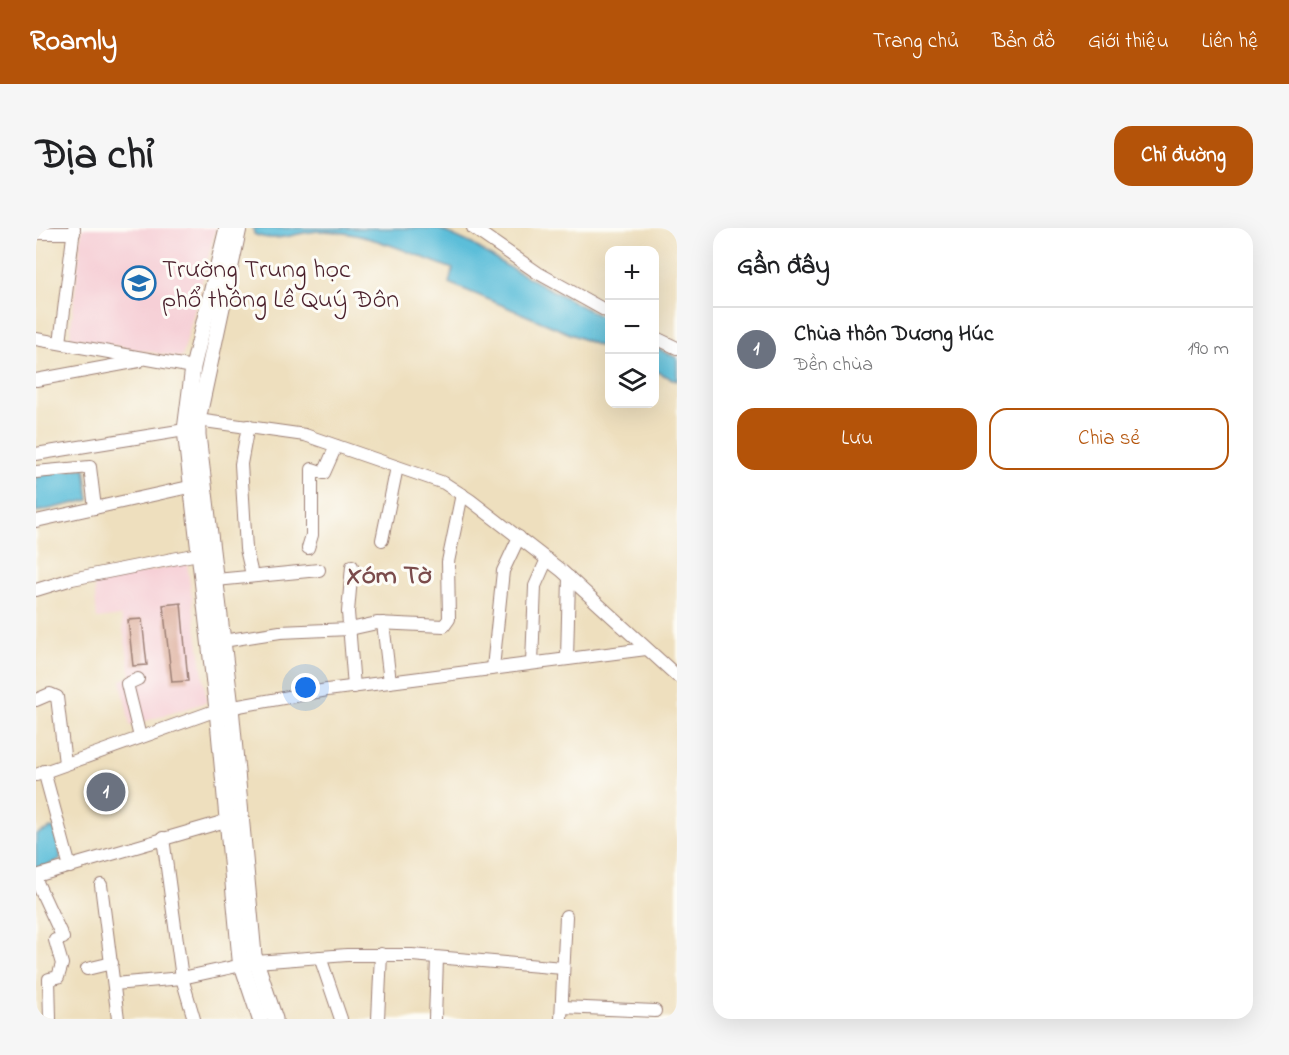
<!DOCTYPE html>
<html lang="vi">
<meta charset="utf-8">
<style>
body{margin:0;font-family:"Indie Flower",sans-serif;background:#f6f6f6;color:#202124}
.controls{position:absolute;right:18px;top:18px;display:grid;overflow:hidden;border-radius:12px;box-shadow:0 6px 24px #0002}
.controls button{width:54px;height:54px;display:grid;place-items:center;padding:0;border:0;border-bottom:2px solid #e0e0e0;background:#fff;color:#202124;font:30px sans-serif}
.you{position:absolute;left:270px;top:460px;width:21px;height:21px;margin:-15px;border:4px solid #fff;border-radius:50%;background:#1a73e8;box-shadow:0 0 0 9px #1a73e833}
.badge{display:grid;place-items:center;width:39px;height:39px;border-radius:50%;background:#b45309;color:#fff;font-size:20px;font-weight:700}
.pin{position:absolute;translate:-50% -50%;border:3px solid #fff;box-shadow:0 2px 6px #0006}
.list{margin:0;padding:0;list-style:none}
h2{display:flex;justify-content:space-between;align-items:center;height:78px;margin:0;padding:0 24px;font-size:26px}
h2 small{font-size:20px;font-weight:400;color:#757577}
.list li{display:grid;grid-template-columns:39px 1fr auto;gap:18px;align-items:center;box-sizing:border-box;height:84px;padding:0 24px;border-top:2px solid #e0e0e0}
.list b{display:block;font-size:22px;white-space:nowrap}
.list p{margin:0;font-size:20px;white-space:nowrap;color:#757577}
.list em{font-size:20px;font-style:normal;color:#757577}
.actions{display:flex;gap:12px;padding:18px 24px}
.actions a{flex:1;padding:14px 0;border:2px solid #b45309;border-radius:18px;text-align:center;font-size:21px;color:#b45309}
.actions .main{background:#b45309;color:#fff}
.icon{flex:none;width:33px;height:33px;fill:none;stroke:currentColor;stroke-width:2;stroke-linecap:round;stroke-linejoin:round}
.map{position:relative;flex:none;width:641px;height:791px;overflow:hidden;border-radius:18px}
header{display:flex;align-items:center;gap:36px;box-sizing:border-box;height:84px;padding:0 30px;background:#b45309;color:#fff}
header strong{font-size:28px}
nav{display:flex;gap:33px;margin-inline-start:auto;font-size:21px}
.intro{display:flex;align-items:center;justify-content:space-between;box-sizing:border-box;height:144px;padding:0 36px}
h1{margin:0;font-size:42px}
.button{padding:15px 27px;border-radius:18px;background:#b45309;color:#fff;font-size:21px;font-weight:700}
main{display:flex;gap:36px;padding:0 36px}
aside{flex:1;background:#fff;border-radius:18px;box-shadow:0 6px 24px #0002}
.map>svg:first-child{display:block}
.built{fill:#f6cfd6}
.water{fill:#5bbed9;stroke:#526e82;stroke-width:1.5}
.building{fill:#d79f8a}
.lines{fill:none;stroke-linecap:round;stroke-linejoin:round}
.minor-casing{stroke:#9c7f74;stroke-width:14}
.major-casing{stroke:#9c7f74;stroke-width:17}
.minor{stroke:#fff;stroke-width:12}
.major{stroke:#fff;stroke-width:15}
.labels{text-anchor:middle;stroke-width:6;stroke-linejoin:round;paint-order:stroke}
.poi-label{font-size:26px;fill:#4a1f2b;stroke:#fdfcf7;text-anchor:start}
.neighbourhood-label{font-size:27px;font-weight:bold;fill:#7b4c4c;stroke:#fdfcf7}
</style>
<header>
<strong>Roamly</strong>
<nav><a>Trang chủ</a><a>Bản đồ</a><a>Giới thiệu</a><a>Liên hệ</a></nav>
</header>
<div class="intro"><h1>Địa chỉ</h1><a class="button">Chỉ đường</a></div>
<main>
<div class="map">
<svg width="641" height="791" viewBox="0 0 641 791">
<rect width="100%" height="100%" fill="#fdfcf7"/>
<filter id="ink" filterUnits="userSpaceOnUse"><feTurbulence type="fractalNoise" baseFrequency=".0167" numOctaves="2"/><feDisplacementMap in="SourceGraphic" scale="12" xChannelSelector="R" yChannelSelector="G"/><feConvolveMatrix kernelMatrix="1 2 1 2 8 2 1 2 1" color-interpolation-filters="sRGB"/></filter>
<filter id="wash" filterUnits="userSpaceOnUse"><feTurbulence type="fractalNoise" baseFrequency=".008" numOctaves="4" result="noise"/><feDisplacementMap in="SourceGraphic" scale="24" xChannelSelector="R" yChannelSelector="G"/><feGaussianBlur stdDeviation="1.35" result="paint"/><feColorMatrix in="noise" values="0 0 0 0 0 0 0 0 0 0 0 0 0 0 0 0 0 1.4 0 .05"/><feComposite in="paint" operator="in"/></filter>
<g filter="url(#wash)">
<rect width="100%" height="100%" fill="#eedfbe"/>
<g class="built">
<polygon points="46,0 180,0 146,130 34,109"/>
<polygon points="151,335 171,474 94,498 85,452 95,448 85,388 61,391 58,355"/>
</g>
<g class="water">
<path d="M217,0H401L436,16L469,37L573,93V122L413,55L417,41C376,26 331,4 287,3C264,2 240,17 218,6Z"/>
<polygon points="619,119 641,130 641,153 619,143"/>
<polygon points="49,240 53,272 0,284 0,246"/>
<polygon points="15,600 19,601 25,631 0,643 0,606"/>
</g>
<g id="blocks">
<g class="building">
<polygon points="145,375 152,453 136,454 127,377"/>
<polygon points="106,391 111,437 97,438 92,392"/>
</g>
</g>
</g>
<g filter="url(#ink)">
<use href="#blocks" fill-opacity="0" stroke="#9c7f74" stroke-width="1.5"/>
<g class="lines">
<g class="minor-casing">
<g id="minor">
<polyline points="437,0 502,45 574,85"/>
<polyline points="0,5 38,5"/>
<polyline points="618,109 641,120"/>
<polyline points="0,111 157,139"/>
<polyline points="24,115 38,0"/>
<polyline points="0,152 103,133"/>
<polyline points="154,191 269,207 408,255 434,272 526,343 641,448"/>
<polyline points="212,198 205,236 210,321 216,347"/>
<polyline points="0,226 149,202"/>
<polyline points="0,244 54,239 59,280"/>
<polyline points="0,293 153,259"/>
<polyline points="346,312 361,239"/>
<polyline points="272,320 276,307 276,241 288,245 300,218"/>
<polyline points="316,338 312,384 318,459"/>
<polyline points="180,352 283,342"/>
<polyline points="0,362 36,351 162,326"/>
<polyline points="347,395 354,454"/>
<polyline points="187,413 244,404 314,401 341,395 408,398 413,391 412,334 426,266"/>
<polyline points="531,431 533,349"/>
<polyline points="496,435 499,358 511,331"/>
<polyline points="457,440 467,343 483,309"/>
<polyline points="102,451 91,456 104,509"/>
<polyline points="0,472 14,466 21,469 29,535"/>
<polyline points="8,543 34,639"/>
<polyline points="0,547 181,482 291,462 610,421"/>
<polyline points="127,610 146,750 158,791"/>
<polyline points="0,648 200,590"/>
<polyline points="0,652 27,710 19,712 26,736 22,749 13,751 14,791"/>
<polyline points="65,657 82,791"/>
<polyline points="284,729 305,791"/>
<polyline points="51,741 76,735"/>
<polyline points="78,756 146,750 220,734 311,727 376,727 527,740"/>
<polyline points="526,779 619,783"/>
<polyline points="342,791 345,726"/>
<polyline points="399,791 401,730"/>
<polyline points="525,791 530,688"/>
</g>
</g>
<g class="major-casing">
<g id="major">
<polyline points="191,0 157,139 149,202 181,482 204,731 224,791"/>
<polyline points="203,0 162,192 162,207 195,479 218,727 239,791"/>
</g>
</g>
<use href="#minor" class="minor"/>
<use href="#major" class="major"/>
</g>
</g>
<defs>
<g id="school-ring" transform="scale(1.725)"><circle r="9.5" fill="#fdfcf7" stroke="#1f6fb2" stroke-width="1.5"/><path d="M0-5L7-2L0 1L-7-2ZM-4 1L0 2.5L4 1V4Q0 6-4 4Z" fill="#1f6fb2"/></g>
</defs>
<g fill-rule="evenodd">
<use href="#school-ring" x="103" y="55"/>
</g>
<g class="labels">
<g class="poi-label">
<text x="126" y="49">Trường Trung học<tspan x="126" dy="30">phổ thông Lê Quý Đôn</tspan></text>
</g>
<g class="neighbourhood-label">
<text x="353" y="355">Xóm Tờ</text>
</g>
</g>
</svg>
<div class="controls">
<button>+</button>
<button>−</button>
<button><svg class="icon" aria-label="layers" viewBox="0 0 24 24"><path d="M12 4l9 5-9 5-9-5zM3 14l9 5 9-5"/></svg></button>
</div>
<div class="you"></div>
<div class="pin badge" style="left:70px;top:564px;background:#6b7280">1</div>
</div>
<aside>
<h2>Gần đây<small></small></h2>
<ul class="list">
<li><span class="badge" style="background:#6b7280">1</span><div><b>Chùa thôn Dương Húc</b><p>Đền chùa</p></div><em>190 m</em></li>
</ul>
<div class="actions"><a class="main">Lưu</a><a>Chia sẻ</a></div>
</aside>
</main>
